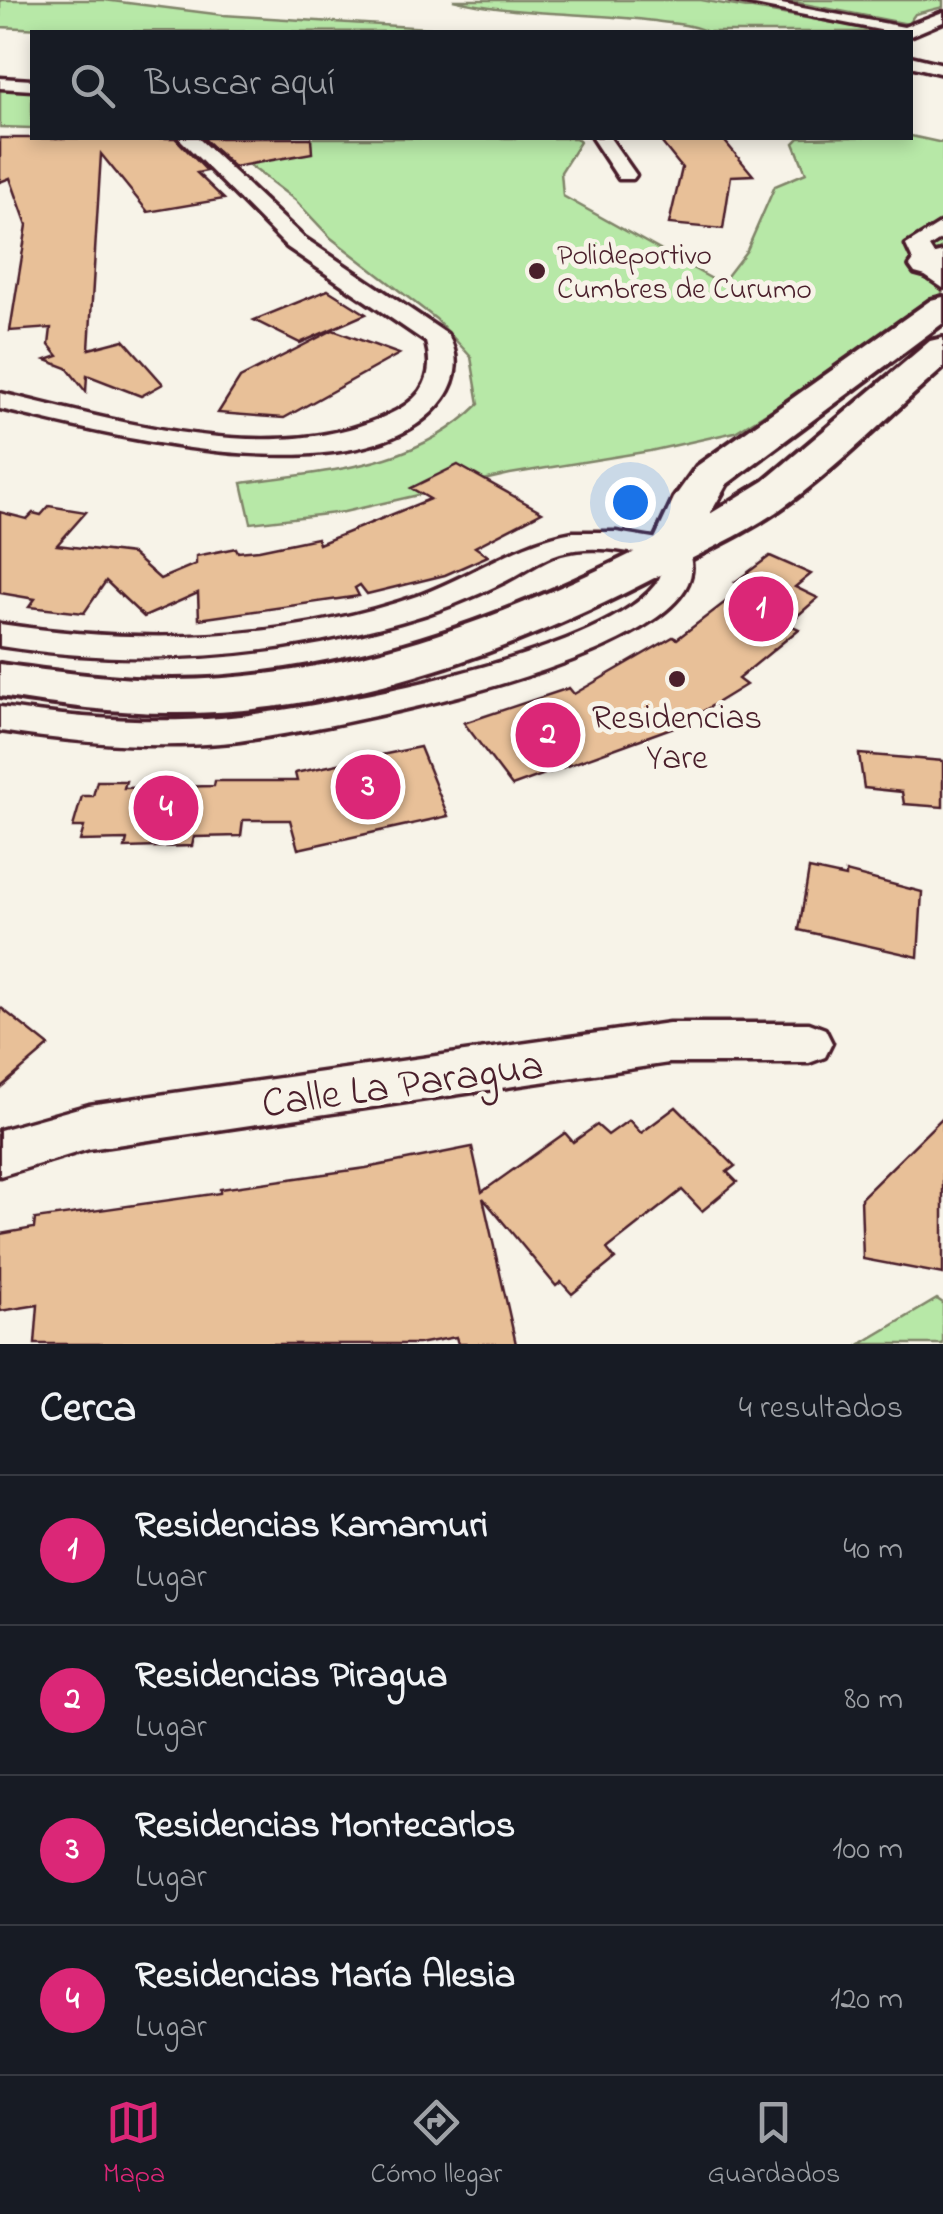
<!DOCTYPE html>
<html lang="es">
<meta charset="utf-8">
<style>
body{margin:0;font-family:"Indie Flower",sans-serif;background:#242831;color:#f1f3f6}
.you{position:absolute;left:630px;top:502px;width:35px;height:35px;margin:-25px;border:8px solid #fff;border-radius:50%;background:#1a73e8;box-shadow:0 0 0 15px #1a73e833}
.badge{display:grid;place-items:center;width:65px;height:65px;border-radius:50%;background:#db2777;color:#fff;font-size:32px;font-weight:700}
.pin{position:absolute;translate:-50% -50%;border:5px solid #fff;box-shadow:0 2px 10px #0006}
.list{margin:0;padding:0;list-style:none}
h2{display:flex;justify-content:space-between;align-items:center;height:130px;margin:0;padding:0 40px;font-size:42px}
h2 small{font-size:32px;font-weight:400;color:#9ea1a6}
.list li{display:grid;grid-template-columns:65px 1fr auto;gap:30px;align-items:center;box-sizing:border-box;height:150px;padding:0 40px;border-top:2px solid #363941}
.list b{display:block;font-size:38px;white-space:nowrap}
.list p{margin:0;font-size:32px;white-space:nowrap;color:#9ea1a6}
.list em{font-size:32px;font-style:normal;color:#9ea1a6}
.icon{flex:none;width:55px;height:55px;fill:none;stroke:currentColor;stroke-width:2;stroke-linecap:round;stroke-linejoin:round}
.map{position:relative;flex:none;width:943px;height:1344px;overflow:hidden}
.search{position:absolute;background:#171b24;box-shadow:0 5px 15px #0003;left:30px;right:30px;top:30px;height:110px;display:flex;align-items:center;gap:25px;box-sizing:border-box;padding:0 35px;border-radius:0px;color:#9ea1a6;font-size:38px}
.sheet{height:730px;background:#171b24}
nav{display:flex;justify-content:space-around;align-items:center;box-sizing:border-box;height:140px;border-top:2px solid #363941;background:#171b24;font-size:28px;color:#9ea1a6}
nav a{display:grid;justify-items:center;gap:5px}
nav .on{color:#db2777}
.map>svg:first-child{display:block}
.green{fill:#b7e8a7;stroke:#808469;stroke-width:2.5}
.building{fill:#e8c098;stroke:#4a1f2b;stroke-width:2.5}
.lines{fill:none;stroke-linecap:round;stroke-linejoin:round}
.street-casing{stroke:#4a1f2b;stroke-width:7}
.secondary-casing{stroke:#4a1f2b;stroke-width:8}
.street{fill:#f7f3e8;fill-rule:evenodd}
.secondary{fill:#f7f3e8;fill-rule:evenodd}
.poi-dot{fill:#4a1f2b;stroke:#f7f3e8;stroke-width:4}
.labels{text-anchor:middle;stroke-width:10;stroke-linejoin:round;paint-order:stroke}
.far-poi-label{font-size:30px;fill:#4a1f2b;stroke:#f7f3e8;text-anchor:start}
.poi-label{font-size:35px;fill:#4a1f2b;stroke:#f7f3e8}
.near-street-label{font-size:42px;fill:#4a1f2b;stroke:#f7f3e8}
</style>
<div class="map">
<svg width="943" height="1344" viewBox="0 0 943 1344">
<rect width="100%" height="100%" fill="#f7f3e8"/>
<filter id="ink" filterUnits="userSpaceOnUse"><feTurbulence type="fractalNoise" baseFrequency=".01" numOctaves="2"/><feDisplacementMap in="SourceGraphic" scale="20" xChannelSelector="R" yChannelSelector="G"/><feConvolveMatrix kernelMatrix="1 2 1 2 8 2 1 2 1" color-interpolation-filters="sRGB"/></filter>
<g filter="url(#ink)">
<g class="green">
<polygon points="0,0 104,0 223,15 491,32 88,31 0,27"/>
<path d="M453,0H701L887,32H707C693,24 673,24 655,21C588,12 518,16 453,0Z"/>
<polygon points="783,0 943,0 943,7 915,14 908,24"/>
<polygon points="0,87 32,90 32,128 0,127"/>
<path d="M911,136L943,143V246L939,250L943,306L735,432L650,451L510,474L344,512L251,523L242,483C329,470 413,469 479,404L471,357L436,319L331,238L295,200L214,138H576L580,142L561,172L563,196L721,284L747,250L775,186L806,173L794,143L799,138Z"/>
<polygon points="937,1299 943,1303 943,1344 861,1344"/>
</g>
<g class="building">
<polygon points="0,138 175,138 207,171 197,173 224,199 148,212 101,154 89,349 124,340 163,384 141,396 87,375 86,392 67,368 46,360 58,356 49,345 51,328 10,331 27,225 10,178 0,182"/>
<polygon points="203,138 311,138 312,153 234,167"/>
<polygon points="658,138 722,138 753,175 731,176 723,229 669,224 682,168"/>
<polygon points="328,290 366,314 300,343 254,320"/>
<polygon points="333,330 399,354 284,418 218,413 240,378"/>
<polygon points="458,465 542,512 475,547 488,556 445,575 367,594 360,585 355,588 359,596 199,619 198,593 144,617 106,581 84,613 29,607 35,599 0,593 0,512 27,519 33,513 41,515 49,506 86,512 57,545 132,554 160,579 196,564 196,556 236,548 238,552 259,550 317,538 319,544 430,499 411,488"/>
<polygon points="770,556 811,574 795,587 818,598 788,624 799,629 738,679 746,685 682,724 512,786 464,723 569,688 574,694 673,637 677,639 745,587 735,582"/>
<polygon points="420,747 448,816 298,849 290,820 243,820 241,836 194,837 192,846 125,848 127,840 80,841 84,827 73,827 82,796 93,796 97,781 126,781 124,788 214,786 215,781 297,781 295,773"/>
<polygon points="859,754 943,761 943,807 904,804 902,792 864,788"/>
<polygon points="809,869 846,877 846,872 922,892 918,957 799,930"/>
<polygon points="0,1007 49,1046 0,1088"/>
<polygon points="676,1107 735,1166 727,1172 737,1182 702,1211 682,1190 607,1249 615,1259 572,1294 561,1282 556,1286 483,1198 516,1344 458,1344 456,1337 418,1344 35,1344 38,1305 0,1311 0,1234 34,1228 35,1219 220,1193 220,1189 366,1168 472,1147 482,1192 565,1133 573,1142 597,1125 608,1135 629,1120 641,1133"/>
<polygon points="943,1117 943,1274 863,1259 861,1198"/>
</g>
<g class="lines">
<g class="street-casing">
<g id="street">
<polygon points="730,0 760,0 904,27 943,12 943,22 910,36"/>
<polygon points="910,56 943,64 943,74 910,66"/>
<polygon points="0,78 32,80 32,90 0,88"/>
<path d="M179,138H198L303,237L447,334C460,354 458,378 444,398C368,504 105,434 0,409V393C120,421 280,471 396,411C424,396 435,374 426,342L287,247Z"/>
<polygon points="592,138 610,138 636,175 633,179 619,179"/>
<polygon points="943,222 943,238 929,247 943,269 943,288 918,271 906,245"/>
<path d="M573,532H616L683,543C760,654 286,738 220,743C147,749 72,742 0,731V707C73,718 148,724 221,718C308,711 617,654 659,579C663,572 661,564 658,557C627,551 591,544 560,553C541,559 524,572 506,581C472,598 437,612 400,622C267,659 136,667 0,646V624C139,645 283,642 417,596C470,577 517,542 573,532Z"/>
<polygon points="669,1023 809,1023 825,1029 832,1043 825,1057 809,1063 669,1063 89,1149 0,1176 0,1130 89,1105"/>
</g>
</g>
<g class="secondary-casing">
<g id="secondary">
<polygon points="943,252 943,272 926,276 915,273 910,266 915,259"/>
<path d="M943,297V323L727,484L710,514L764,481L930,341L943,338V368C892,412 838,468 783,507C747,533 703,552 664,573C515,651 344,714 173,713C114,713 58,705 0,696V664C58,672 115,680 174,680C344,679 504,619 653,543L674,498L697,466L931,300Z"/>
</g>
</g>
<use href="#street" class="street"/>
<use href="#secondary" class="secondary"/>
</g>
</g>
<g class="poi-dot">
<circle cx="537" cy="271" r="10"/>
<circle cx="677" cy="679" r="10"/>
</g>
<g class="labels">
<g class="far-poi-label">
<text x="557" y="264">Polideportivo<tspan x="557" dy="34">Cumbres de Curumo</tspan></text>
</g>
<g class="poi-label">
<text x="677" y="728">Residencias<tspan x="677" dy="40">Yare</tspan></text>
</g>
<g class="near-street-label">
<text transform="translate(402 1082) rotate(-8)" y="15">Calle La Paragua</text>
</g>
</g>
</svg>
<div class="you"></div>
<div class="pin badge" style="left:761px;top:609px">1</div>
<div class="pin badge" style="left:548px;top:735px">2</div>
<div class="pin badge" style="left:368px;top:787px">3</div>
<div class="pin badge" style="left:166px;top:808px">4</div>
<div class="search"><svg class="icon" aria-label="search" viewBox="0 0 24 24"><circle cx="10" cy="10" r="6"/><path d="M15 15l6 6"/></svg>Buscar aquí</div>
</div>
<section class="sheet">
<h2>Cerca<small>4 resultados</small></h2>
<ul class="list">
<li><span class="badge">1</span><div><b>Residencias Kamamuri</b><p>Lugar</p></div><em>40 m</em></li>
<li><span class="badge">2</span><div><b>Residencias Piragua</b><p>Lugar</p></div><em>80 m</em></li>
<li><span class="badge">3</span><div><b>Residencias Montecarlos</b><p>Lugar</p></div><em>100 m</em></li>
<li><span class="badge">4</span><div><b>Residencias María Alesia</b><p>Lugar</p></div><em>120 m</em></li>
</ul>
</section>
<nav>
<a class="on"><svg class="icon" aria-label="map" viewBox="0 0 24 24"><path d="M3 6l6-2 6 2 6-2v14l-6 2-6-2-6 2zM9 4v14M15 6v14"/></svg>Mapa</a>
<a><svg class="icon" aria-label="directions" viewBox="0 0 24 24"><path d="M12 3l9 9-9 9-9-9zM9 14v-3h6M13 9l2 2-2 2"/></svg>Cómo llegar</a>
<a><svg class="icon" aria-label="saved" viewBox="0 0 24 24"><path d="M7 4h10v16l-5-4-5 4z"/></svg>Guardados</a>
</nav>
